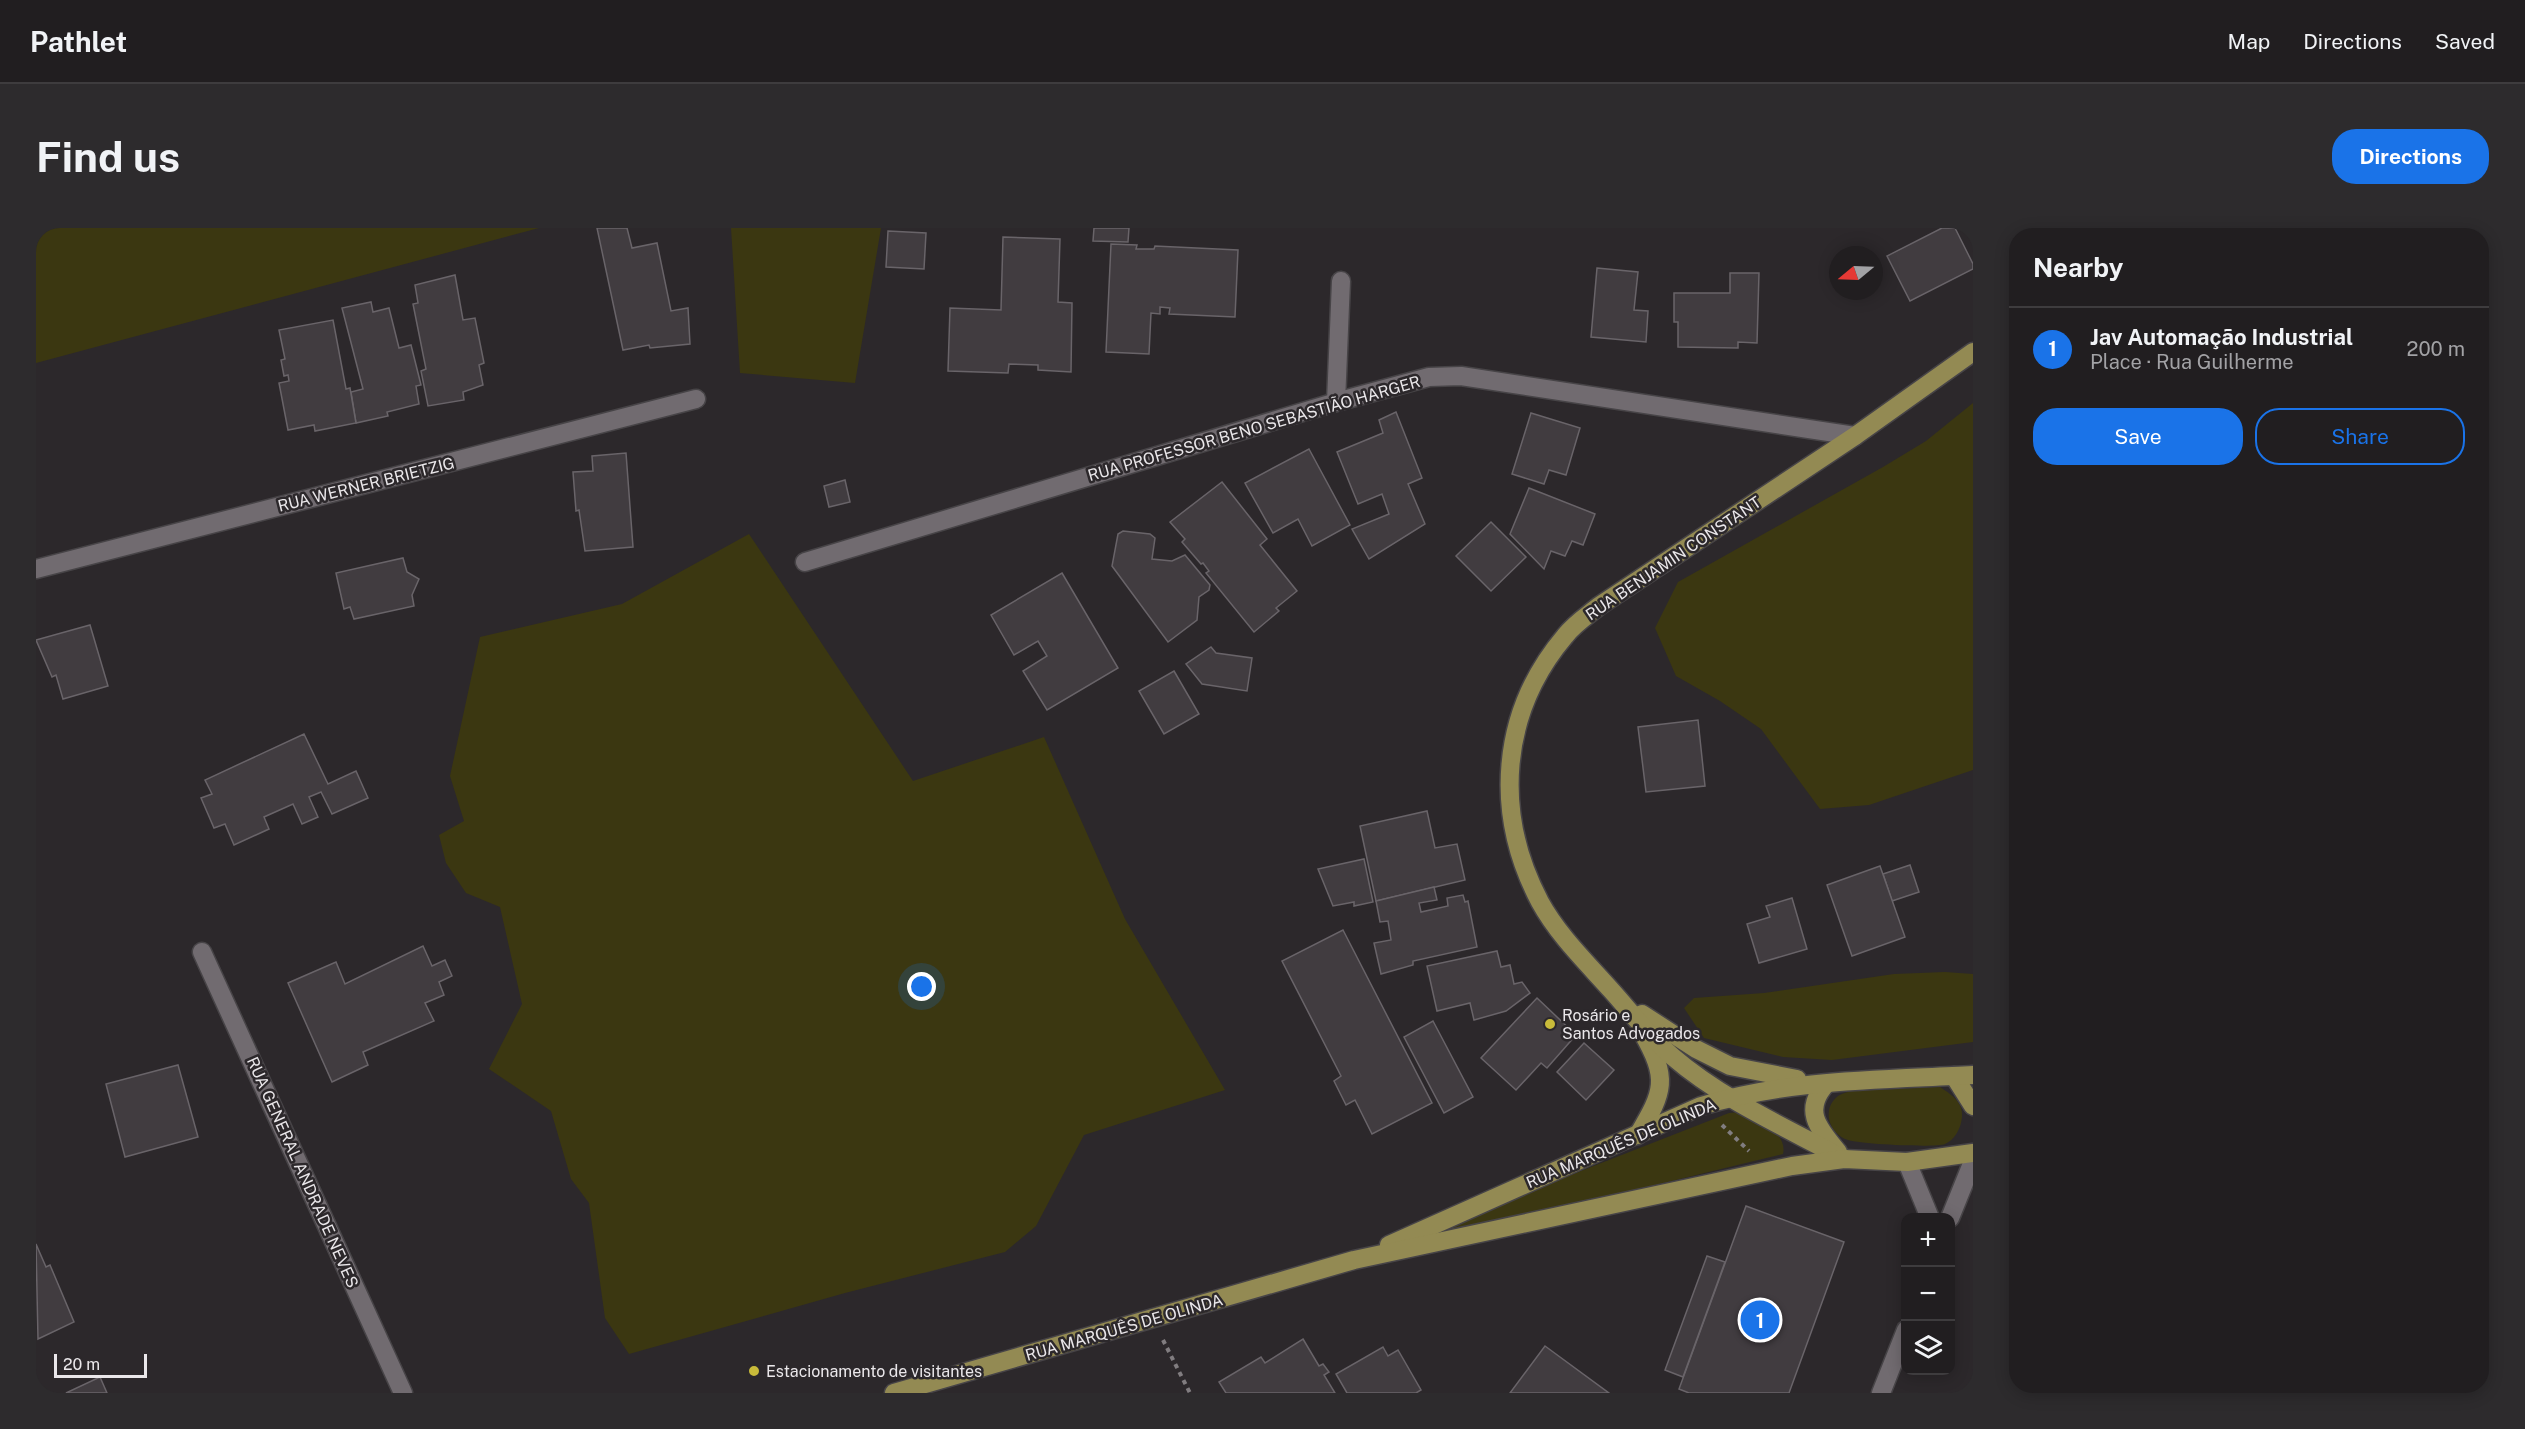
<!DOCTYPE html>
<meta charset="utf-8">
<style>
body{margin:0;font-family:"Public Sans",sans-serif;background:#2d2b2d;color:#f1f3f6}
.controls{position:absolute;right:18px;bottom:18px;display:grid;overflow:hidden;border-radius:12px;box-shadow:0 3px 15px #0003}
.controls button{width:54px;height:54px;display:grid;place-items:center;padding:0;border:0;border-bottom:2px solid #3e3c3e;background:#211e20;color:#f1f3f6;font:30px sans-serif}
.compass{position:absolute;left:1793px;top:18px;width:54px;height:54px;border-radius:50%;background:#211e20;box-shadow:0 3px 15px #0003;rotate:251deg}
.scale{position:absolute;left:18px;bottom:15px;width:93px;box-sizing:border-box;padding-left:6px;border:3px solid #eae7ea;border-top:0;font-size:16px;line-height:21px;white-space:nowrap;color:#eae7ea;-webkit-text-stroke:4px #2c282b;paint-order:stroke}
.you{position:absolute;left:886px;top:759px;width:21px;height:21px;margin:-15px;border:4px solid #fff;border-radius:50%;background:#1a73e8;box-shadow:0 0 0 9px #1a73e833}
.badge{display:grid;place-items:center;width:39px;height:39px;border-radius:50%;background:#1a73e8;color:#fff;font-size:20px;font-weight:700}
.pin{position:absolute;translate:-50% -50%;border:3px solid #fff;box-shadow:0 2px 6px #0006}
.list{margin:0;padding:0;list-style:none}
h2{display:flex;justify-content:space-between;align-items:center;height:78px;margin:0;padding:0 24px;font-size:26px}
h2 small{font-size:20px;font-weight:400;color:#a2a2a5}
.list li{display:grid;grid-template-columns:39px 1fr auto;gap:18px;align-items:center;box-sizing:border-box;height:84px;padding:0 24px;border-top:2px solid #3e3c3e}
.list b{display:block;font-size:22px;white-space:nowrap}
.list p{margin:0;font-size:20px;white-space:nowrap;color:#a2a2a5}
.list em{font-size:20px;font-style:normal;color:#a2a2a5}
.actions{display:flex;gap:12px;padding:18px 24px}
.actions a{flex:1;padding:14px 0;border:2px solid #1a73e8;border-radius:24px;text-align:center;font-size:21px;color:#1a73e8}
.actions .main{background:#1a73e8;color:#fff}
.icon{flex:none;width:33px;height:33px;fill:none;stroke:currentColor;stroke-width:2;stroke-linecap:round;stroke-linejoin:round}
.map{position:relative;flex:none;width:1937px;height:1165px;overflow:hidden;border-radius:24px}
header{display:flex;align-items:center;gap:36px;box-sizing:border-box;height:84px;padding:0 30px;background:#211e20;border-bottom:2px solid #3e3c3e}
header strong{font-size:28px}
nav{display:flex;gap:33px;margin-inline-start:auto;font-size:21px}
.intro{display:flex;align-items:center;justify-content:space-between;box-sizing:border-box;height:144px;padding:0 36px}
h1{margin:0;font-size:42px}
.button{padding:15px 27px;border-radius:24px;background:#1a73e8;color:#fff;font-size:21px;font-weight:700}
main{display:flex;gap:36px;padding:0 36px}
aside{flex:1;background:#211e20;border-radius:24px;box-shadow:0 3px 15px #0003}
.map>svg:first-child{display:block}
.green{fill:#3b3711}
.building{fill:#413c40;stroke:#696469;stroke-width:1.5}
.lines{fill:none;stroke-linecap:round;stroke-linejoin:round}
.minor-casing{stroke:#474447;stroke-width:21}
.major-casing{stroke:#474447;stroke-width:21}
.path{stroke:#817d80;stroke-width:4;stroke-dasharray:4.5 4.5;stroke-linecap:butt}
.minor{stroke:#716b70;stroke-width:18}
.major{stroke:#938a53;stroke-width:18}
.poi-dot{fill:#c9bb3a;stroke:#2c282b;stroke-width:2}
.labels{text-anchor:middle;stroke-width:5;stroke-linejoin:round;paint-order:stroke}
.street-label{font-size:16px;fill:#eae7ea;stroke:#2c282b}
.poi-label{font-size:16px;fill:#eae7ea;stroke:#2c282b;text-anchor:start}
</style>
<header>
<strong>Pathlet</strong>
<nav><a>Map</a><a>Directions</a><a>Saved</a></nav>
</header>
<div class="intro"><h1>Find us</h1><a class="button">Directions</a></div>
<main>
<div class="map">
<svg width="1937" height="1165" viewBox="0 0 1937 1165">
<rect width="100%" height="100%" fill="#2c282b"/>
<g class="green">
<polygon points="0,0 503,0 0,135"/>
<polygon points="695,0 845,0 819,155 704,145"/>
<polygon points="1937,175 1937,542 1833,577 1784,581 1725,501 1684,473 1640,448 1619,400 1642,354 1847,239 1890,213"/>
<polygon points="713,306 877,553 1008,509 1089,691 1189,862 1048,907 1000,998 969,1024 809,1065 593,1126 569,1090 553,975 535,951 515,883 453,841 486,776 464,679 430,665 410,635 403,607 428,593 414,548 444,409 586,376"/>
<polygon points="1909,744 1937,746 1937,814 1796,832 1747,829 1668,810 1648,780 1658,770 1728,765 1858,746"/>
<path d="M1904,859C1918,868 1930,877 1925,895C1923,903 1918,912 1909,916C1901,920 1822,916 1812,912C1793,906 1785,881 1802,868C1805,866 1811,864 1815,863Z"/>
<path d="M1706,884C1722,894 1752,904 1747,926L1408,1008L1402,1004L1404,998L1693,885Z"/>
</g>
<g class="building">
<polygon points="561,0 591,0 596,20 621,15 635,83 652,80 654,116 614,120 613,117 587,122"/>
<polygon points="1058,0 1093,0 1092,14 1057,13"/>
<polygon points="1906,0 1919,0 1937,36 1937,41 1874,73 1851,28"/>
<polygon points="852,3 890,5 888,41 850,39"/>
<polygon points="967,9 1024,11 1022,74 1036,75 1035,144 1002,142 1002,137 973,136 972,145 912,143 914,80 965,82"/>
<polygon points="1075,16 1101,17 1100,21 1118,21 1119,18 1202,22 1199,89 1133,86 1134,80 1124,79 1124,86 1115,85 1113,126 1070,124"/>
<polygon points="1561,40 1602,44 1598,82 1612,83 1610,114 1555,109"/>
<polygon points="1694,45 1723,45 1721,115 1702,114 1702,120 1642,119 1642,94 1638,94 1638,65 1694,65"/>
<polygon points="419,47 427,92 439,90 448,135 443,137 447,157 427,164 428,172 392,178 385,143 390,141 377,76 382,75 379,57"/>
<polygon points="335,74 337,84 353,80 363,120 375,117 385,157 380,158 383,176 351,184 352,188 320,195 315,164 327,161 306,80"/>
<polygon points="297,92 310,161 314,160 320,195 279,203 278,197 252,202 243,155 253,153 252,147 248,148 245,132 249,131 243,102"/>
<polygon points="1360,184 1386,250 1372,256 1389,296 1333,331 1316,301 1353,286 1346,266 1322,276 1301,224 1347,205 1343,192"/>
<polygon points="1495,185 1544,200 1530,247 1513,242 1508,256 1476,246"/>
<polygon points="1273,221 1314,297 1276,318 1262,291 1237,305 1209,255"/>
<polygon points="590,225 597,319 549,323 543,282 540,283 537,244 557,243 556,228"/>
<polygon points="809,252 814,274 793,279 788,258"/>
<polygon points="1186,254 1231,311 1224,317 1261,363 1240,380 1243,383 1218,404 1170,345 1173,343 1167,335 1165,336 1146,314 1149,311 1134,294"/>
<polygon points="1493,260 1559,286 1547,317 1536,313 1529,328 1515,323 1508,341 1474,306"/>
<polygon points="1455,294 1490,329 1455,363 1420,328"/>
<polygon points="1087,303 1114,306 1119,310 1116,331 1136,333 1149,327 1174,357 1173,362 1163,369 1161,392 1132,414 1076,338 1082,306"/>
<polygon points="367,330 371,344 383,351 376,367 378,378 318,391 314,379 308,381 300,345"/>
<polygon points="1026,345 1082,440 1011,482 987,443 1011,428 1002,413 978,427 955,387"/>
<polygon points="54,397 72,458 27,471 20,447 16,449 0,412"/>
<polygon points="1175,419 1180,425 1216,430 1211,463 1166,456 1150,436"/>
<polygon points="1138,443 1163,486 1128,506 1103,463"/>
<polygon points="1662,492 1669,558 1610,564 1602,499"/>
<polygon points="268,506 292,556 320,543 332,570 296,586 285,564 273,569 282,589 266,596 257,576 228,589 233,601 198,617 189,596 178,600 165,570 176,566 169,552"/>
<polygon points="1391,583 1399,620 1421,616 1429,652 1340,673 1324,598"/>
<polygon points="1328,631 1337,674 1318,678 1318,674 1297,678 1282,641"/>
<polygon points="1874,637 1883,664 1856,673 1847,646"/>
<polygon points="1844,638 1869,709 1816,728 1791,657"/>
<polygon points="1398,659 1401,672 1383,675 1385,684 1412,678 1411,670 1427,667 1429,674 1432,673 1441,719 1377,733 1377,737 1345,746 1338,715 1355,712 1352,693 1344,694 1340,673"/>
<polygon points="1756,670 1771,721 1723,735 1711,696 1734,689 1730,678"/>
<polygon points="1307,702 1396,875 1336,906 1319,872 1310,877 1298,853 1305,848 1246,733"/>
<polygon points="387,718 396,738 409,732 416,748 403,754 408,767 389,775 398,793 327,824 332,837 296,854 252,755 300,734 309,756"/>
<polygon points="1461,723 1465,739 1474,737 1478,756 1486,754 1494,765 1470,783 1438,792 1434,775 1401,783 1391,738"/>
<polygon points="1501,770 1540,807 1511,840 1505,835 1480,862 1445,830"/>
<polygon points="1397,793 1437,869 1408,885 1368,809"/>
<polygon points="1548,815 1578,842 1550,872 1521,844"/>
<polygon points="142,837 162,909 89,929 70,856"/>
<polygon points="1710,978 1808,1014 1753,1165 1653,1165 1643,1161"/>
<polygon points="0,1016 10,1039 14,1037 38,1094 2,1111"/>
<polygon points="1671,1028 1689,1034 1647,1149 1629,1142"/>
<polygon points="1267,1111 1283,1138 1287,1136 1293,1144 1288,1147 1299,1165 1190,1165 1183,1154 1225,1129 1229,1135"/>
<polygon points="1509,1118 1573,1165 1474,1165"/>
<polygon points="1347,1119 1352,1128 1362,1122 1385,1162 1380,1165 1311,1165 1300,1146"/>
<polygon points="64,1149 71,1165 30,1165"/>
</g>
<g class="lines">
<g class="minor-casing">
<g id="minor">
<polyline points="1300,174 1305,53"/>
<polyline points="769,334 1300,174 1393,149 1425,148 1819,208"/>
<polyline points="0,341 660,171"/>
<polyline points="166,724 367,1165"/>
<polyline points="1871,934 1894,990"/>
<polyline points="1914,990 1937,933"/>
<polyline points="1845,1165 1870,1102"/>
</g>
</g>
<g class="major-casing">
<g id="major">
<polyline points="1606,786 1660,821 1694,838 1761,851"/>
<polyline points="1918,848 1937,878"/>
<path d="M1790,856C1766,883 1783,901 1802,924"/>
<path d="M1602,907C1628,863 1633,851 1606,804"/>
<path d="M1808,931C1751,900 1687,872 1637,829C1614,810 1595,784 1575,762C1551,735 1522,707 1504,674C1457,585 1464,485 1529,408C1538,396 1552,387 1563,378L1819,208L1937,124"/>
<path d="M1353,1017L1665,878C1754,851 1845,852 1937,847"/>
<polyline points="858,1165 1318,1032 1756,938 1808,931 1871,934 1937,925"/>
</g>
</g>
<g class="path">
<polyline points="1686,897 1713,923"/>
<polyline points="1127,1112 1154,1165"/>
</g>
<use href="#minor" class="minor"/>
<use href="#major" class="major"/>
</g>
<g class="poi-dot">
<circle cx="1514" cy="796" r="6"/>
<circle cx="718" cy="1143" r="6"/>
</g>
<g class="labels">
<g class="street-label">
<text transform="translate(1218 200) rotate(-16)" y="6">RUA PROFESSOR BENO SEBASTIÃO HARGER</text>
<text transform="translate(330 256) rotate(-14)" y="6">RUA WERNER BRIETZIG</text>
<text transform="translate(1637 330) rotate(-34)" y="6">RUA BENJAMIN CONSTANT</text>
<text transform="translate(1585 915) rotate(-23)" y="6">RUA MARQUÊS DE OLINDA</text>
<text transform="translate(267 944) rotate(66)" y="6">RUA GENERAL ANDRADE NEVES</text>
<text transform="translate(1088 1099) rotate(-16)" y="6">RUA MARQUÊS DE OLINDA</text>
</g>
<g class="poi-label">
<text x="1526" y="793">Rosário e<tspan x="1526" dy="18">Santos Advogados</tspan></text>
<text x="730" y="1149">Estacionamento de visitantes</text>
</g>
</g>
</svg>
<div class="controls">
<button>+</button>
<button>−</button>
<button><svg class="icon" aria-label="layers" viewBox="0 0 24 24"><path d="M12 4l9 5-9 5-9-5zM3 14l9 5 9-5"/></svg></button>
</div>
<svg class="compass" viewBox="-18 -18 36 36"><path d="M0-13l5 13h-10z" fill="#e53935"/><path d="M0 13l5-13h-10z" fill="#a2a2a5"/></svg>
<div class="scale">20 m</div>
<div class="you"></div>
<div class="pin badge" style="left:1724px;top:1092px">1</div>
</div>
<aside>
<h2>Nearby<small></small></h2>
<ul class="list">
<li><span class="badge">1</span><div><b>Jav Automação Industrial</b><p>Place · Rua Guilherme</p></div><em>200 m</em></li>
</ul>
<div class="actions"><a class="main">Save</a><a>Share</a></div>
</aside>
</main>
